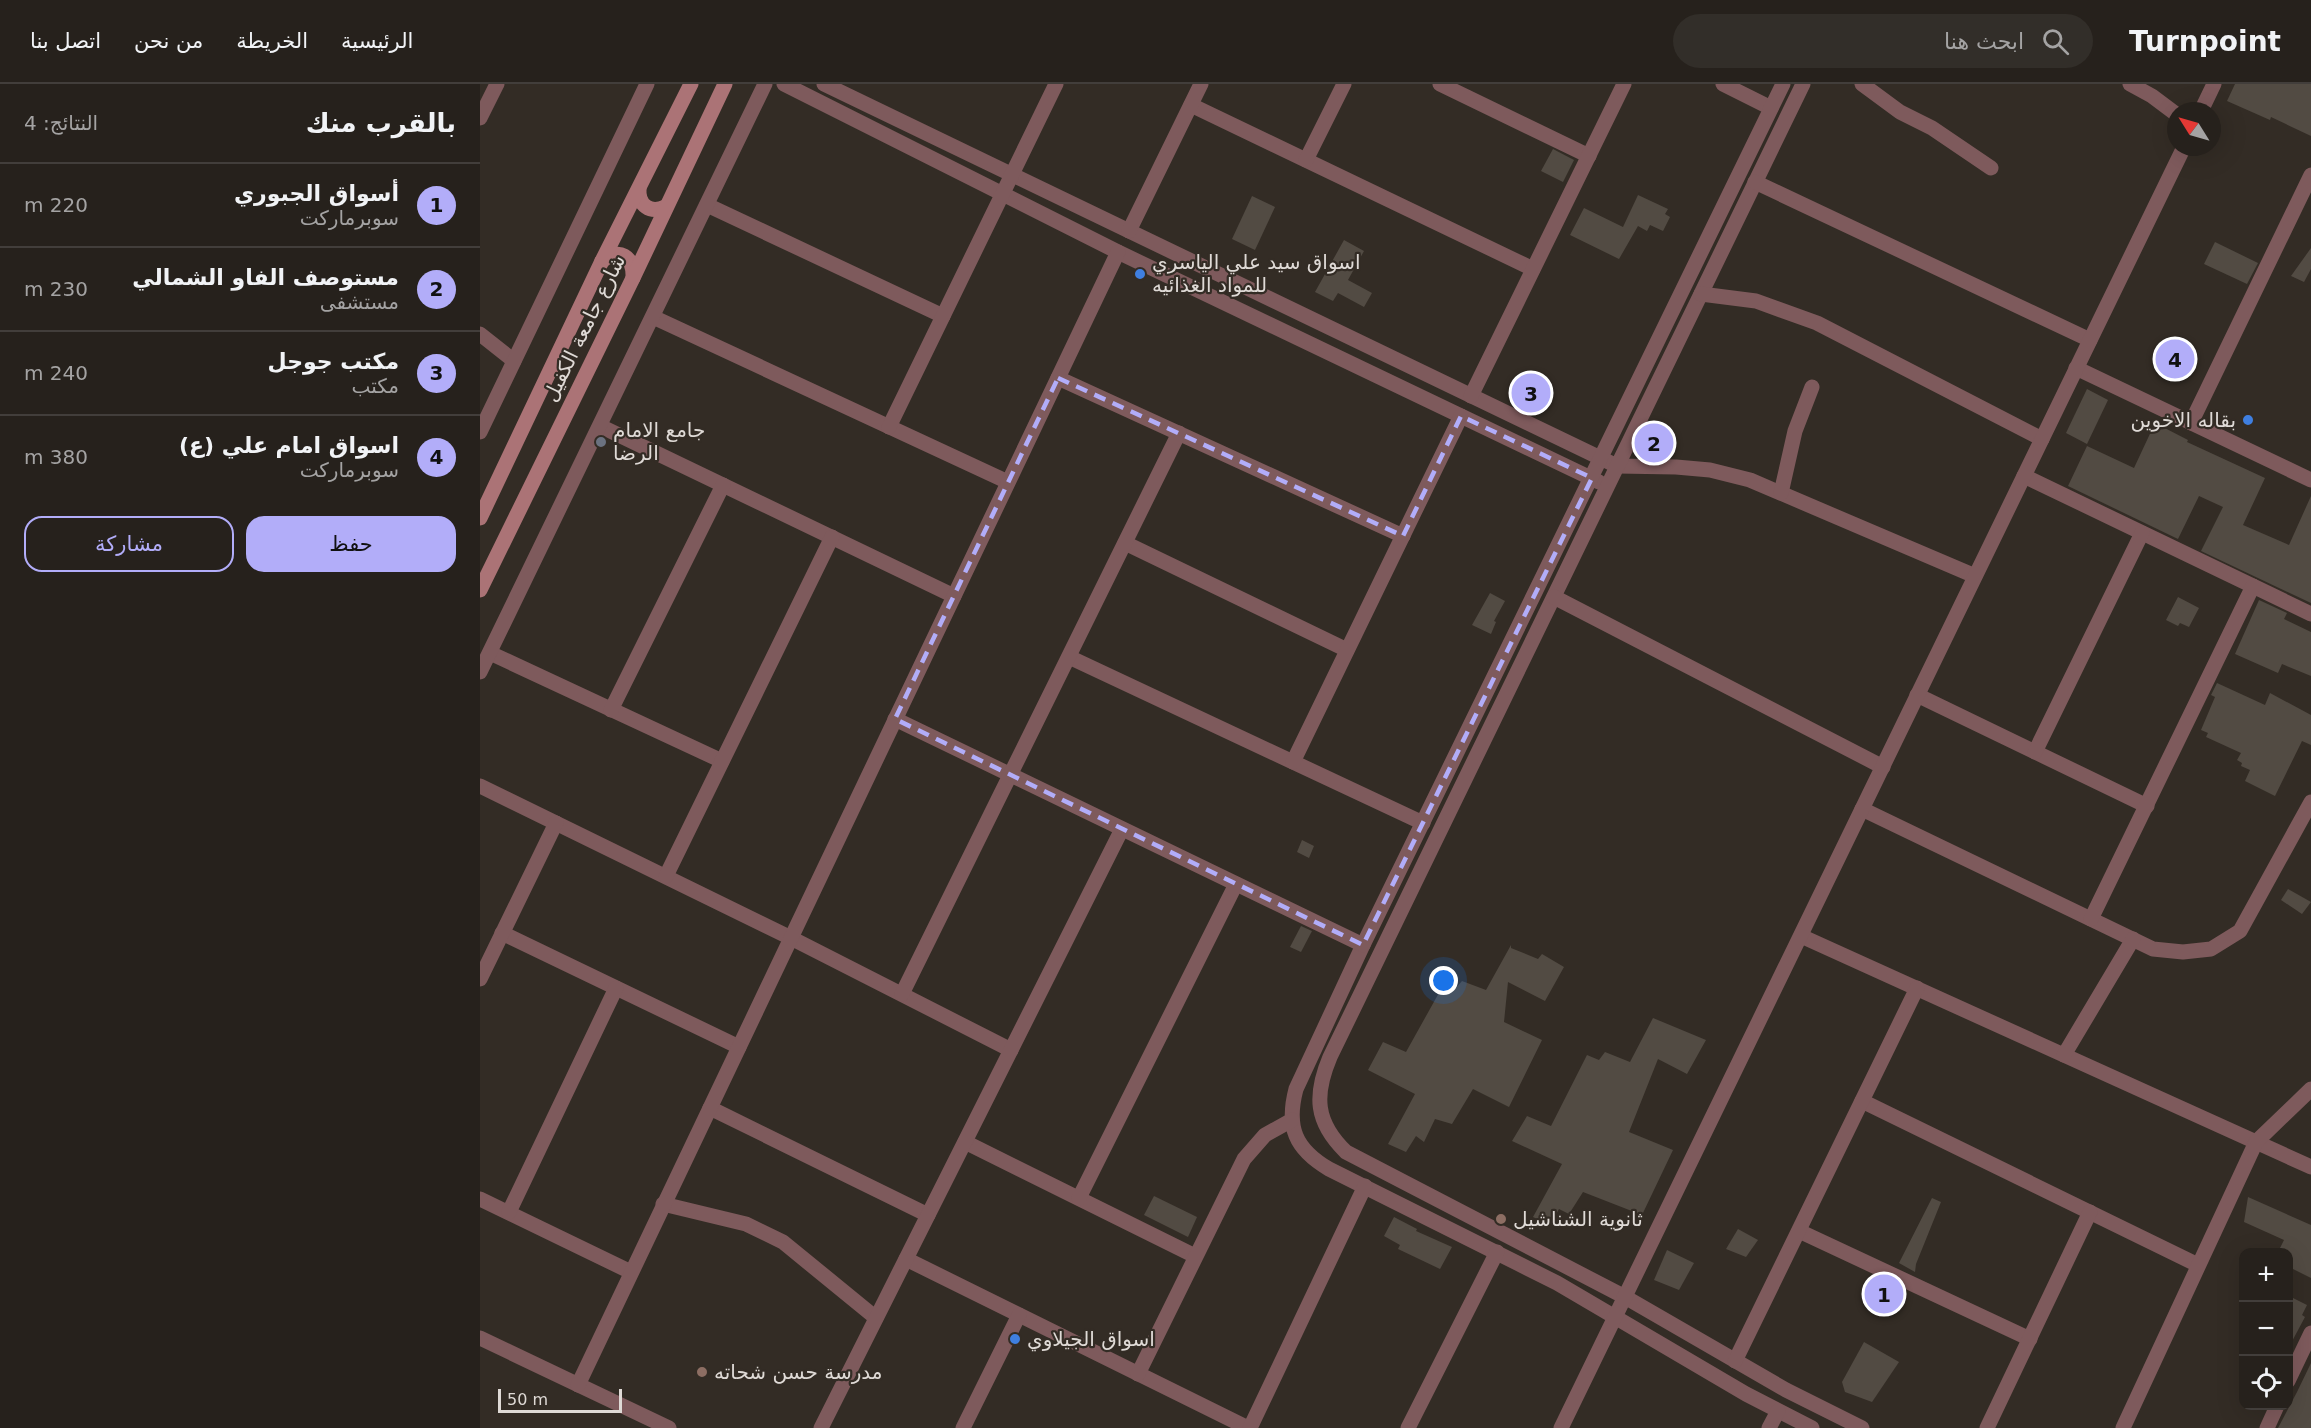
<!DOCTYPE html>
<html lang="ar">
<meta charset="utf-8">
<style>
body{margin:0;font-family:"DejaVu Sans",Cairo,sans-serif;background:#322e29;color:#f1f3f6;direction:rtl}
.controls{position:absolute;right:18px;bottom:18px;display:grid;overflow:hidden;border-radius:12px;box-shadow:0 6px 24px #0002}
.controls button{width:54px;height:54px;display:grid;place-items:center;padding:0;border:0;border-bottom:2px solid #423e3b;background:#26211c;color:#f1f3f6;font:30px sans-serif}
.compass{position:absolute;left:1687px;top:18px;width:54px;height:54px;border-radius:50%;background:#26211c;box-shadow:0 6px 24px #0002;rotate:307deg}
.scale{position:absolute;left:18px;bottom:15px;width:124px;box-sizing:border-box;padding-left:6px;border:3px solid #dfdad6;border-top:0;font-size:16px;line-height:21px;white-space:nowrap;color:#dfdad6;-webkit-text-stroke:4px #332c25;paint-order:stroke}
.you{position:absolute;left:964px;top:897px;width:21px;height:21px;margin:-15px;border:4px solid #fff;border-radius:50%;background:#1a73e8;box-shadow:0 0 0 9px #1a73e833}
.badge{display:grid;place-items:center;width:39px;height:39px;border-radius:50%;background:#b2adf9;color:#111;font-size:20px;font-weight:700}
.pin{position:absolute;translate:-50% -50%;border:3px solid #fff;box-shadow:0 2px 6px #0006}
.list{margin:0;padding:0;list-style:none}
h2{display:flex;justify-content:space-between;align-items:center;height:78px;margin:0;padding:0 24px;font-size:26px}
h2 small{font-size:20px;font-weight:400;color:#a4a3a3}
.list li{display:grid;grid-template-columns:39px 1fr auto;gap:18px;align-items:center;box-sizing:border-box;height:84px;padding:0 24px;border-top:2px solid #423e3b}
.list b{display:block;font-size:22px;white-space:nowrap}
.list p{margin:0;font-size:20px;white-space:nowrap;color:#a4a3a3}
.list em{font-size:20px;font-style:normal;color:#a4a3a3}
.actions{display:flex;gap:12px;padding:18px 24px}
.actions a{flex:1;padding:14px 0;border:2px solid #b2adf9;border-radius:18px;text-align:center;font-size:21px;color:#b2adf9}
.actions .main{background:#b2adf9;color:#111}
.icon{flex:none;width:33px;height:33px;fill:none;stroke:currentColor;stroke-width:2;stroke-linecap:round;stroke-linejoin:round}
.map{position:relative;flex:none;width:1831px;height:1344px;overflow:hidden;direction:ltr}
header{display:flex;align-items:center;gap:36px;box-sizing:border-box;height:84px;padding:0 30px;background:#26211c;border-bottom:2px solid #423e3b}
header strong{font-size:28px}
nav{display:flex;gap:33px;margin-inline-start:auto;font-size:21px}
.search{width:420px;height:54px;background:#322e29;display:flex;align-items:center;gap:15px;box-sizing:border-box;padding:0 21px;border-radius:33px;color:#a4a3a3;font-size:22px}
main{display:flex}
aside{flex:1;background:#26211c}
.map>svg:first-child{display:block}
.building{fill:#524b43}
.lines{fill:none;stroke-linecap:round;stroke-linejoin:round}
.minor{stroke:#7e5a5c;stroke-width:15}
.secondary{stroke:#ab7376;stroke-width:15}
.marked{fill:none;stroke:#b2adf9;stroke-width:4.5;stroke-dasharray:12 8;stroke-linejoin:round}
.shop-dot{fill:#3f7fe0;stroke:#332c25;stroke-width:2}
.worship-dot{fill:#6b7280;stroke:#332c25;stroke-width:2}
.education-dot{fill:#8d6e63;stroke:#332c25;stroke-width:2}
.labels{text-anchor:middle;stroke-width:4.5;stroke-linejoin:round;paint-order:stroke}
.poi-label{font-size:20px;fill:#dfdad6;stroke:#332c25;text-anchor:start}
.street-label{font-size:20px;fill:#dfdad6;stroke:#332c25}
</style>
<header>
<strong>Turnpoint</strong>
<div class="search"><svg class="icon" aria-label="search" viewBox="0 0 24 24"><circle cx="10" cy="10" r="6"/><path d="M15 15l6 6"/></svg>ابحث هنا</div>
<nav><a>الرئيسية</a><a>الخريطة</a><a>من نحن</a><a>اتصل بنا</a></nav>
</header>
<main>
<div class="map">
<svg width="1831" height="1344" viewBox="0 0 1831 1344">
<rect width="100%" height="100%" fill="#332c25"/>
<g class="building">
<polygon points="1755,0 1831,0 1831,52 1791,33 1790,36 1747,17"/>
<polygon points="1073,65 1094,76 1083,98 1061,87"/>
<polygon points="1158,111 1188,125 1185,130 1190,133 1183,147 1170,141 1167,147 1158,142 1139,175 1090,151 1104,124 1143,143"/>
<polygon points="772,112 795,123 775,166 752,155"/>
<polygon points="864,156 884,167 868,196 892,209 884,223 858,209 853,217 835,208"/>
<polygon points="1735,158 1778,179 1767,200 1724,180"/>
<polygon points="1831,164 1831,185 1824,198 1811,192"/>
<polygon points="1607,305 1628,316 1607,360 1586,349"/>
<polygon points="1675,339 1708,356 1707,358 1785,394 1763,441 1809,461 1831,412 1831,519 1721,467 1743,423 1719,412 1698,455 1588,402 1607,362 1654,384"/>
<polygon points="1010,509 1025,517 1014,537 1016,538 1011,550 992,541"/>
<polygon points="1698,513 1719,524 1709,543 1700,539 1698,542 1686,536"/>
<polygon points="1779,516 1807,529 1804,535 1831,548 1831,592 1802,580 1798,589 1755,570"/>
<polygon points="1737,599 1785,621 1790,609 1831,631 1831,661 1822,657 1795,712 1765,697 1770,686 1761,682 1762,679 1757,676 1761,669 1726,653 1728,649 1721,646 1735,613 1731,611"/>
<polygon points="822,756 834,762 829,774 817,768"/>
<polygon points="1808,805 1831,818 1822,830 1801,816"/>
<polygon points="821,842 832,847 821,868 810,863"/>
<polygon points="1031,861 1031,864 1058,875 1062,870 1084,883 1065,917 1028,898 1024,938 1062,956 1029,1023 993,1005 972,1040 955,1035 944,1058 936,1052 926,1068 908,1060 935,1010 888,986 903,958 926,968 965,898 975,905 982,897 1006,906"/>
<polygon points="1173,934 1226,956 1207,990 1178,975 1149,1048 1193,1066 1162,1131 1103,1108 1089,1130 1079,1125 1070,1141 1053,1133 1082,1080 1032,1057 1047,1032 1071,1042 1107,971 1119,976 1125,968 1150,978"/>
<polygon points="674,1112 717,1133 708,1153 664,1131"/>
<polygon points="1768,1113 1831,1141 1831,1194 1809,1183 1809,1168 1798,1168 1804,1156 1764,1138"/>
<polygon points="1452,1114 1461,1118 1436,1180 1435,1188 1419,1179"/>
<polygon points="914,1133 937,1145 936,1147 972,1163 960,1185 918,1165 920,1161 904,1152"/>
<polygon points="1258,1145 1278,1156 1266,1173 1246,1165"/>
<polygon points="1187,1166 1214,1179 1199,1206 1174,1196"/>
<polygon points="1809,1212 1827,1221 1822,1231 1825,1233 1809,1263"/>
<polygon points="1384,1258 1419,1278 1392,1318 1365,1308 1362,1298"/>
<polygon points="1831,1279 1831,1344 1798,1344 1817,1308"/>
</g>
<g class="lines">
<g class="minor">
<polyline points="304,0 638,168 1119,398"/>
<polyline points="344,0 1137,382 1196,383 1230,386 1270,396 1495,492"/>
<polyline points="960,0 1109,72"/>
<polyline points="1243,0 1291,24"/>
<path d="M1303,0L883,861L816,1005C806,1043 815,1065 849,1085L1077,1199L1266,1310L1332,1344"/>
<path d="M1323,0L850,973C834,1011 835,1038 866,1068L1145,1213L1306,1306L1382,1344"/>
<polyline points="1382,0 1420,28 1452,44 1511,84"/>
<polyline points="1650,0 1672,12 1696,30"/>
<polyline points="711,21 1053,185"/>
<polyline points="1721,27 1734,0"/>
<polyline points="0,34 17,0"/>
<polyline points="826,76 864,0"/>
<polyline points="1275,98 1610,256"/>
<polyline points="227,121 463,232"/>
<polyline points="649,147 721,0"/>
<polyline points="1221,210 1276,217 1337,239 1562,355"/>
<polyline points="173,233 528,398"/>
<polyline points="0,250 34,277"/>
<polyline points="1596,284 1831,396"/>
<polyline points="578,294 923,452"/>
<polyline points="991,312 1144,0"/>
<polyline points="1711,339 1831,91"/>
<polyline points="120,342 474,512"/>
<polyline points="409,343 576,0"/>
<polyline points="0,348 167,0"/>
<polyline points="1544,392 1831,530"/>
<polyline points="1301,409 1315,347 1332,303"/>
<polyline points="645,459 867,566"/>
<polyline points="1074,513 1403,683"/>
<polyline points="10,569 242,677"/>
<polyline points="589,573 943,739"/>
<polyline points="0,588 285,0"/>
<polyline points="1437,611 1667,722"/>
<polyline points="131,626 243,401"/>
<polyline points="415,635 883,861"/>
<polyline points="1555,668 1662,449"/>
<polyline points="813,678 981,332"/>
<polyline points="0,702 311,854 531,966"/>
<polyline points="1382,725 1673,865 1703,868 1731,865 1760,847 1831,718"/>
<polyline points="186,792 352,453"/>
<polyline points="1611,835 1773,502"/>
<polyline points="22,849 259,963"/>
<polyline points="1321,852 1831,1083"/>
<polyline points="0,895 76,739"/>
<polyline points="422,910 699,349"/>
<polyline points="1584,971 1653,855"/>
<polyline points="1382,1017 1718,1181"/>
<polyline points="230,1024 448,1131"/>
<polyline points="485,1058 715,1172"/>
<polyline points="599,1114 756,800"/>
<polyline points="0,1115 151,1188"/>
<polyline points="183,1120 266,1140 303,1158 396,1234"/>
<polyline points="29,1128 136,904"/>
<polyline points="1319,1147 1550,1255"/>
<polyline points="426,1175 768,1344"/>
<polyline points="0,1254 189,1344"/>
<polyline points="1255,1277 1437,904"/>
<polyline points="658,1290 764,1075 785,1051 812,1036"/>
<polyline points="1808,1297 1831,1249"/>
<polyline points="98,1301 638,168"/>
<polyline points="341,1344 642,745"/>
<polyline points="483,1344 539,1231"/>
<polyline points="770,1344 885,1102"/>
<polyline points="928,1344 1017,1168"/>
<polyline points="1081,1344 1704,63"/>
<polyline points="1289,1344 1298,1327"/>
<polyline points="1507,1344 1610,1128"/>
<polyline points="1643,1344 1776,1058 1831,1005"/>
<polyline points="1787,1344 1797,1322"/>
</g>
<g class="secondary">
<path d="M159,105C158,121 170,130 185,123"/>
<path d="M122,177C139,163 154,172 153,194"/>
<polyline points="0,434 122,177 211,0"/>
<polyline points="0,506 153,194 245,0"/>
</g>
</g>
<path class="marked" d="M578,294L923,452L981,332L1112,394L883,861L415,635Z"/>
<g class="shop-dot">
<circle cx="660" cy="190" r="6"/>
<circle cx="1768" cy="336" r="6"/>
<circle cx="535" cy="1255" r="6"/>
</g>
<circle class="worship-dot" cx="121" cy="358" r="6"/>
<g class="education-dot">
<circle cx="1021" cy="1135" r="6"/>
<circle cx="222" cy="1288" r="6"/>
</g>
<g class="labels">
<g class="poi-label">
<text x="672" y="185">اسواق سيد علي الياسري<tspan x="672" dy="23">للمواد الغذائيه</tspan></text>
<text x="1756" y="343" text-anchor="end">بقاله الاخوين</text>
<text x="133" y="353">جامع الامام<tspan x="133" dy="23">الرضا</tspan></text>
<text x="1033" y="1142">ثانوية الشناشيل</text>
<text x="547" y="1262">اسواق الجيلاوي</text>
<text x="234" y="1295">مدرسة حسن شحاته</text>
</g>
<g class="street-label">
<text transform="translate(104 244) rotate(-64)" y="7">شارع جامعة الكفيل</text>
</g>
</g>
</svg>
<div class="controls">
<button>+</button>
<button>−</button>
<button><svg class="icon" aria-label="locate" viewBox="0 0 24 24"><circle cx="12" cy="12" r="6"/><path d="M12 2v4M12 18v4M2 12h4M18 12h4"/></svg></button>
</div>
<svg class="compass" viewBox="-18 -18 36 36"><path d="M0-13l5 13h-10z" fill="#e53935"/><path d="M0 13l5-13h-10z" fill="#a4a3a3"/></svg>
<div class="scale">50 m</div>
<div class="you"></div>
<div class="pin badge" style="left:1404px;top:1210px">1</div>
<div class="pin badge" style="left:1174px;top:359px">2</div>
<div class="pin badge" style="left:1051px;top:309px">3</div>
<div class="pin badge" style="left:1695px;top:275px">4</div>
</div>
<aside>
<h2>بالقرب منك<small>النتائج: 4</small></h2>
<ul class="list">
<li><span class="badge">1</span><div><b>أسواق الجبوري</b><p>سوبرماركت</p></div><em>220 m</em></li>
<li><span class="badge">2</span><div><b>مستوصف الفاو الشمالي</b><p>مستشفى</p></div><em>230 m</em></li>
<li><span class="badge">3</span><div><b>مكتب جوجل</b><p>مكتب</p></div><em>240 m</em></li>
<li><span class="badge">4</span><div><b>اسواق امام علي (ع)</b><p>سوبرماركت</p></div><em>380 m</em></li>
</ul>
<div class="actions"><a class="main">حفظ</a><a>مشاركة</a></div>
</aside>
</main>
